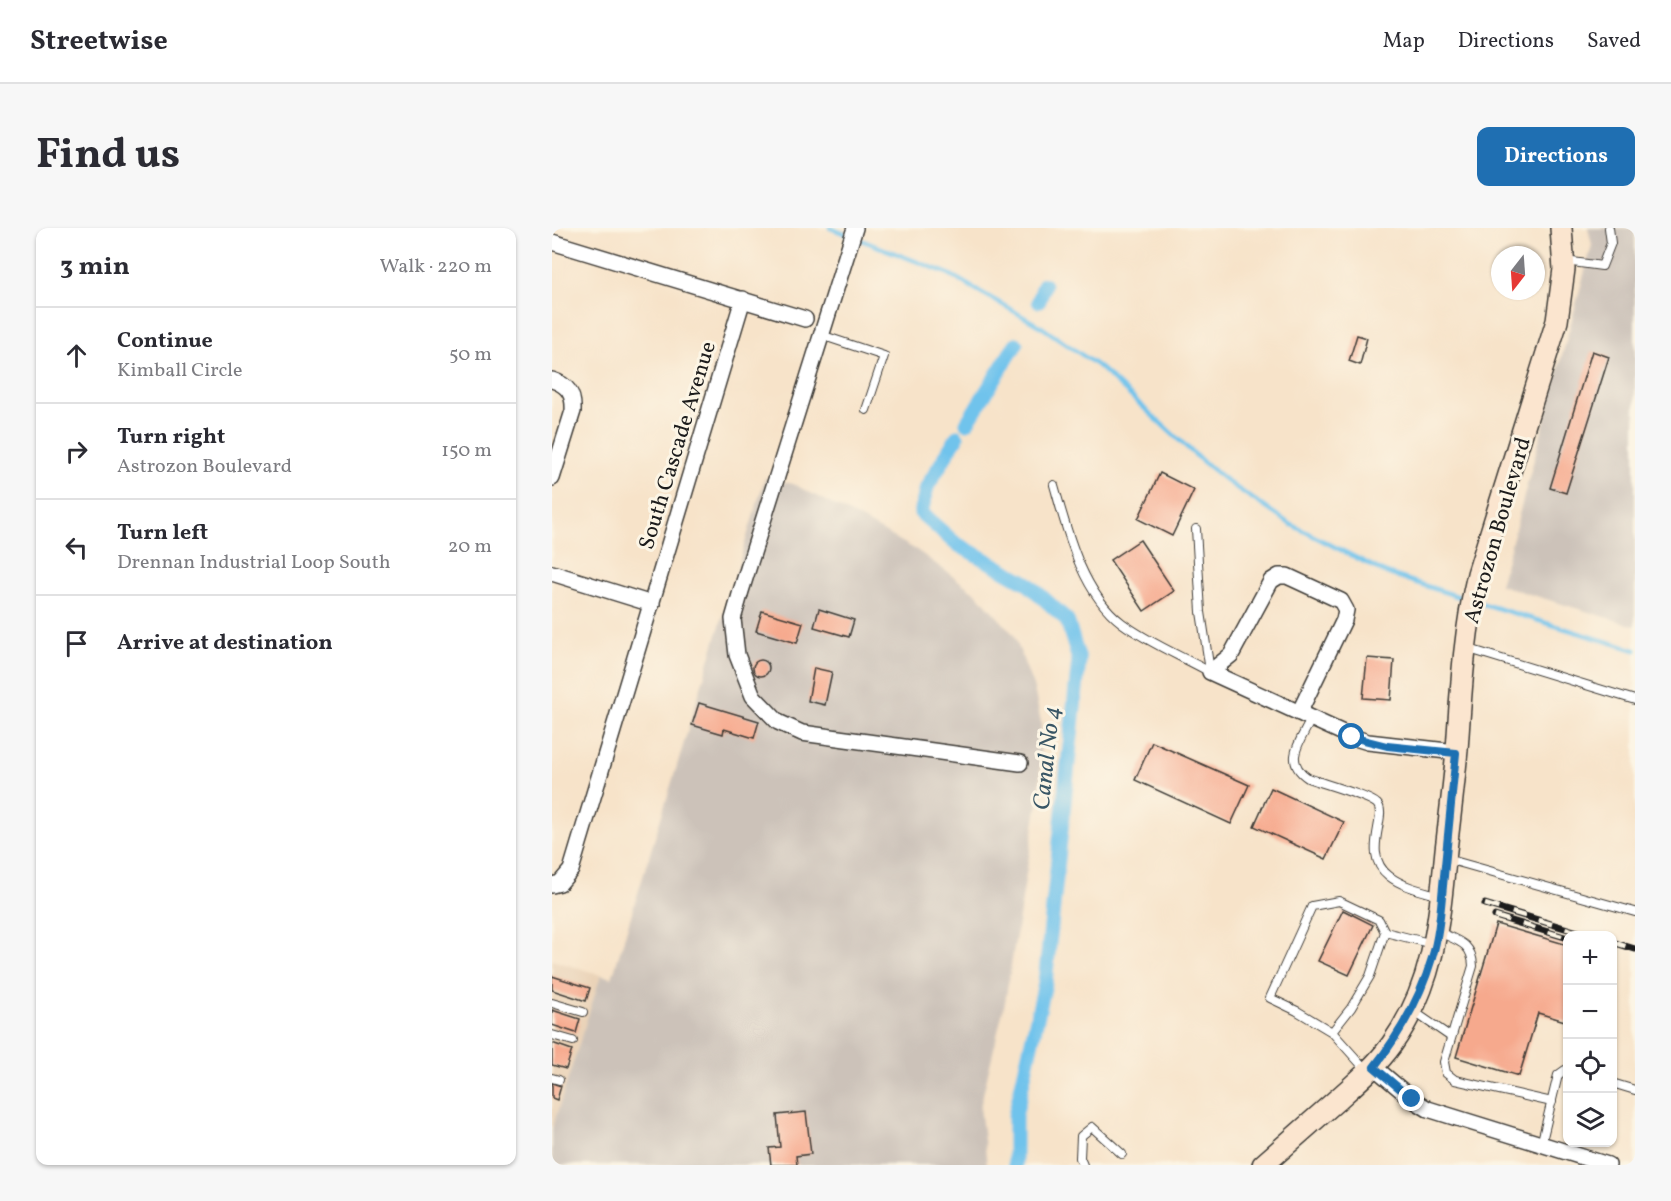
<!DOCTYPE html>
<meta charset="utf-8">
<style>
body{margin:0;font-family:Vollkorn,serif;background:#f7f7f7;color:#2b2b33}
.controls{position:absolute;right:18px;bottom:18px;display:grid;overflow:hidden;border-radius:12px;box-shadow:0 2px 4px #0004}
.controls button{width:54px;height:54px;display:grid;place-items:center;padding:0;border:0;border-bottom:2px solid #e1e1e2;background:#fff;color:#2b2b33;font:30px sans-serif}
.compass{position:absolute;left:939px;top:18px;width:54px;height:54px;border-radius:50%;background:#fff;box-shadow:0 2px 4px #0004;rotate:197deg}
.stop{position:absolute;width:18px;height:18px;margin:-14px;border:4px solid #1f6fb2;border-radius:50%;background:#fff}
.stop.end{background:#1f6fb2;border-color:#fff;box-shadow:0 2px 6px #0008}
.list{margin:0;padding:0;list-style:none}
h2{display:flex;justify-content:space-between;align-items:center;height:78px;margin:0;padding:0 24px;font-size:26px}
h2 small{font-size:20px;font-weight:400;color:#7c7c81}
.list li{display:grid;grid-template-columns:39px 1fr auto;gap:18px;align-items:center;box-sizing:border-box;height:96px;padding:0 24px;border-top:2px solid #e1e1e2}
.list b{display:block;font-size:22px;white-space:nowrap}
.list p{margin:0;font-size:20px;white-space:nowrap;color:#7c7c81}
.list em{font-size:20px;font-style:normal;color:#7c7c81}
.icon{flex:none;width:33px;height:33px;fill:none;stroke:currentColor;stroke-width:2;stroke-linecap:round;stroke-linejoin:round}
.map{position:relative;flex:none;width:1083px;height:937px;overflow:hidden;border-radius:12px}
header{display:flex;align-items:center;gap:36px;box-sizing:border-box;height:84px;padding:0 30px;background:#fff;border-bottom:2px solid #e1e1e2}
header strong{font-size:28px}
nav{display:flex;gap:33px;margin-inline-start:auto;font-size:21px}
.intro{display:flex;align-items:center;justify-content:space-between;box-sizing:border-box;height:144px;padding:0 36px}
h1{margin:0;font-size:42px}
.button{padding:15px 27px;border-radius:12px;background:#1f6fb2;color:#fff;font-size:21px;font-weight:700}
main{display:flex;gap:36px;padding:0 36px}
aside{flex:1;background:#fff;border-radius:12px;box-shadow:0 2px 4px #0004}
.map>svg:first-child{display:block}
.built{fill:#ead3b8}
.industrial{fill:#ccc2b9}
.lines{fill:none;stroke-linecap:round;stroke-linejoin:round}
.stream{stroke:#6fc3ec;stroke-width:4.5}
.canal{stroke:#6fc3ec;stroke-width:15}
.building{fill:#f6a98d}
.service-casing{stroke:#3d3a36;stroke-width:10}
.minor-casing{stroke:#3d3a36;stroke-width:18}
.secondary-casing{stroke:#3d3a36;stroke-width:24}
.service{stroke:#fff;stroke-width:8}
.minor{stroke:#fff;stroke-width:15}
.secondary{stroke:#fbe5cf;stroke-width:21}
.rail-casing{stroke:#1c1c1c;stroke-width:7}
.rail{stroke:#fcf5e5;stroke-width:4.5;stroke-dasharray:14;stroke-linecap:butt}
.route{stroke:#1f6fb2;stroke-width:8}
.labels{text-anchor:middle;stroke-width:6;stroke-linejoin:round;paint-order:stroke}
.street-label{font-size:22px;fill:#1c1c1c;stroke:#fcf5e5}
.water-label{font-size:24px;font-style:italic;fill:#395665;stroke:#fcf5e5}
</style>
<header>
<strong>Streetwise</strong>
<nav><a>Map</a><a>Directions</a><a>Saved</a></nav>
</header>
<div class="intro"><h1>Find us</h1><a class="button">Directions</a></div>
<main>
<aside>
<h2>3 min<small>Walk · 220 m</small></h2>
<ul class="list">
<li><svg class="icon" aria-label="ahead" viewBox="0 0 24 24"><path d="M12 20V5M6 11l6-6 6 6"/></svg><div><b>Continue</b><p>Kimball Circle</p></div><em>50 m</em></li>
<li><svg class="icon" aria-label="right" viewBox="0 0 24 24"><path d="M7 20v-9h11M14 6l5 5-5 5"/></svg><div><b>Turn right</b><p>Astrozon Boulevard</p></div><em>150 m</em></li>
<li><svg class="icon" aria-label="left" viewBox="0 0 24 24"><path d="M17 20v-9H6M10 6l-5 5 5 5"/></svg><div><b>Turn left</b><p>Drennan Industrial Loop South</p></div><em>20 m</em></li>
<li><svg class="icon" aria-label="arrive" viewBox="0 0 24 24"><path d="M6 21V4h12l-3 4 3 4H6"/></svg><div><b>Arrive at destination</b></div></li>
</ul>
</aside>
<div class="map">
<svg width="1083" height="937" viewBox="0 0 1083 937">
<rect width="100%" height="100%" fill="#fcf5e5"/>
<filter id="ink" filterUnits="userSpaceOnUse"><feTurbulence type="fractalNoise" baseFrequency=".0167" numOctaves="2"/><feDisplacementMap in="SourceGraphic" scale="12" xChannelSelector="R" yChannelSelector="G"/><feConvolveMatrix kernelMatrix="1 2 1 2 8 2 1 2 1" color-interpolation-filters="sRGB"/></filter>
<filter id="wash" filterUnits="userSpaceOnUse"><feTurbulence type="fractalNoise" baseFrequency=".008" numOctaves="4" result="noise"/><feDisplacementMap in="SourceGraphic" scale="24" xChannelSelector="R" yChannelSelector="G"/><feGaussianBlur stdDeviation="1.35" result="paint"/><feColorMatrix in="noise" values="0 0 0 0 0 0 0 0 0 0 0 0 0 0 0 0 0 1.4 0 .05"/><feComposite in="paint" operator="in"/></filter>
<g filter="url(#wash)">
<rect width="100%" height="100%" fill="#f7e3c9"/>
<polygon class="built" points="0,732 49,747 0,901"/>
<g class="industrial">
<polygon points="1036,0 1083,0 1083,398 948,357 1040,17"/>
<polygon points="213,250 241,256 309,291 366,323 425,366 462,407 482,461 489,494 488,562 453,774 428,879 435,937 0,937 0,901 49,747 60,750"/>
</g>
<g class="lines">
<g class="stream">
<polyline points="278,0 397,46 491,100 546,138 650,233 680,257 738,296 834,345 914,371"/>
<polyline points="925,374 1083,422"/>
</g>
<g class="canal">
<polyline points="487,73 492,57"/>
<polyline points="415,195 464,116"/>
<polyline points="405,209 375,259 369,285 403,315 475,355 515,392 527,432 493,755 463,888 463,937"/>
</g>
</g>
<g id="blocks">
<g class="building">
<polygon points="805,107 815,110 808,137 797,133"/>
<polygon points="1040,123 1057,129 1014,265 998,260"/>
<polygon points="608,245 642,262 620,308 586,291"/>
<polygon points="588,312 622,363 592,383 558,332"/>
<polygon points="267,381 302,392 297,409 262,399"/>
<polygon points="210,383 251,395 245,415 204,403"/>
<polygon points="815,430 842,432 839,472 811,470"/>
<circle cx="209" cy="440" r="8"/>
<polygon points="262,440 280,444 273,477 256,473"/>
<polygon points="147,475 207,493 202,510 172,501 171,506 140,497"/>
<polygon points="600,514 697,557 679,596 583,552"/>
<polygon points="719,560 792,594 774,631 702,598"/>
<polygon points="791,682 821,697 797,747 766,733"/>
<polygon points="944,696 1016,717 1016,794 986,785 967,848 904,829"/>
<polygon points="0,748 38,760 34,773 0,762"/>
<polygon points="0,782 28,791 24,805 0,797"/>
<polygon points="0,815 20,822 14,841 0,837"/>
<polygon points="0,855 9,858 5,872 0,870"/>
<polygon points="254,884 259,926 244,928 245,937 219,937 217,920 228,919 225,887"/>
</g>
</g>
</g>
<g filter="url(#ink)">
<use href="#blocks" fill-opacity="0" stroke="#3d3a36" stroke-width="1.5"/>
<g class="lines">
<g class="service-casing">
<g id="service">
<polyline points="1013,33 1050,38 1059,15 1057,0"/>
<polyline points="269,107 332,128 314,182"/>
<path d="M502,257C515,303 530,365 570,395C597,415 629,428 658,444"/>
<polyline points="644,301 649,384 658,443"/>
<polyline points="914,420 1083,472"/>
<path d="M759,491C749,513 730,533 756,550C769,555 817,568 825,576C837,587 808,626 837,648C851,659 871,663 888,668"/>
<polyline points="895,631 1083,684"/>
<polyline points="833,704 881,716"/>
<path d="M887,704C906,713 920,715 921,738L892,834L894,845L903,852L1000,874"/>
<polyline points="0,775 31,784"/>
<polyline points="861,783 899,809"/>
<polyline points="780,804 799,780 818,748 833,704 827,692 787,673 760,678 718,770 745,783 780,804 815,843"/>
<polyline points="0,807 21,813"/>
<polyline points="0,850 7,852"/>
<polyline points="1060,855 1083,862"/>
<polyline points="989,917 1006,847 1013,842 1016,842"/>
<polyline points="531,937 528,930 529,908 540,899 570,926"/>
</g>
</g>
<g class="minor-casing">
<g id="minor">
<polyline points="303,0 189,363 181,391 185,427 201,468 226,494 250,505 468,535"/>
<polyline points="0,14 253,91"/>
<path d="M0,152C16,157 22,166 21,183L0,250"/>
<polyline points="0,345 100,376"/>
<polyline points="747,485 792,392 794,382 789,373 735,348 727,348 719,353 679,427 658,444 800,509 816,514 904,524"/>
<polyline points="0,657 8,655 19,642 191,71"/>
<polyline points="822,839 860,871 876,881 1056,937"/>
</g>
</g>
<g class="secondary-casing">
<path id="secondary" d="M711,937C736,915 761,893 786,871C805,854 825,837 840,816C883,755 887,692 894,622C898,588 902,555 905,522C909,463 912,404 926,346L1005,93L1012,41L1009,0"/>
</g>
<use href="#service" class="service"/>
<use href="#minor" class="minor"/>
<use href="#secondary" class="secondary"/>
<g class="rail-casing">
<g id="rail">
<polyline points="933,676 1039,708"/>
<polyline points="943,688 1016,710"/>
<polyline points="1060,714 1083,721"/>
</g>
</g>
<use href="#rail" class="rail"/>
</g>
</g>
<g class="lines" filter="url(#ink)">
<path class="route" d="M800,509L835,518L904,525C900,566 896,607 892,648C889,675 888,704 880,730C868,771 848,806 822,839L860,871"/>
</g>
<g class="labels">
<g class="street-label">
<text transform="translate(124 217) rotate(-73)" y="8">South Cascade Avenue</text>
<text transform="translate(944 302) rotate(-74)" y="8">Astrozon Boulevard</text>
</g>
<g class="water-label">
<text transform="translate(494 530) rotate(-84)" y="8">Canal No 4</text>
</g>
</g>
</svg>
<div class="controls">
<button>+</button>
<button>−</button>
<button><svg class="icon" aria-label="locate" viewBox="0 0 24 24"><circle cx="12" cy="12" r="6"/><path d="M12 2v4M12 18v4M2 12h4M18 12h4"/></svg></button>
<button><svg class="icon" aria-label="layers" viewBox="0 0 24 24"><path d="M12 4l9 5-9 5-9-5zM3 14l9 5 9-5"/></svg></button>
</div>
<svg class="compass" viewBox="-18 -18 36 36"><path d="M0-13l5 13h-10z" fill="#e53935"/><path d="M0 13l5-13h-10z" fill="#7c7c81"/></svg>
<div class="stop" style="left:800px;top:509px"></div>
<div class="stop end" style="left:860px;top:871px"></div>
</div>
</main>
